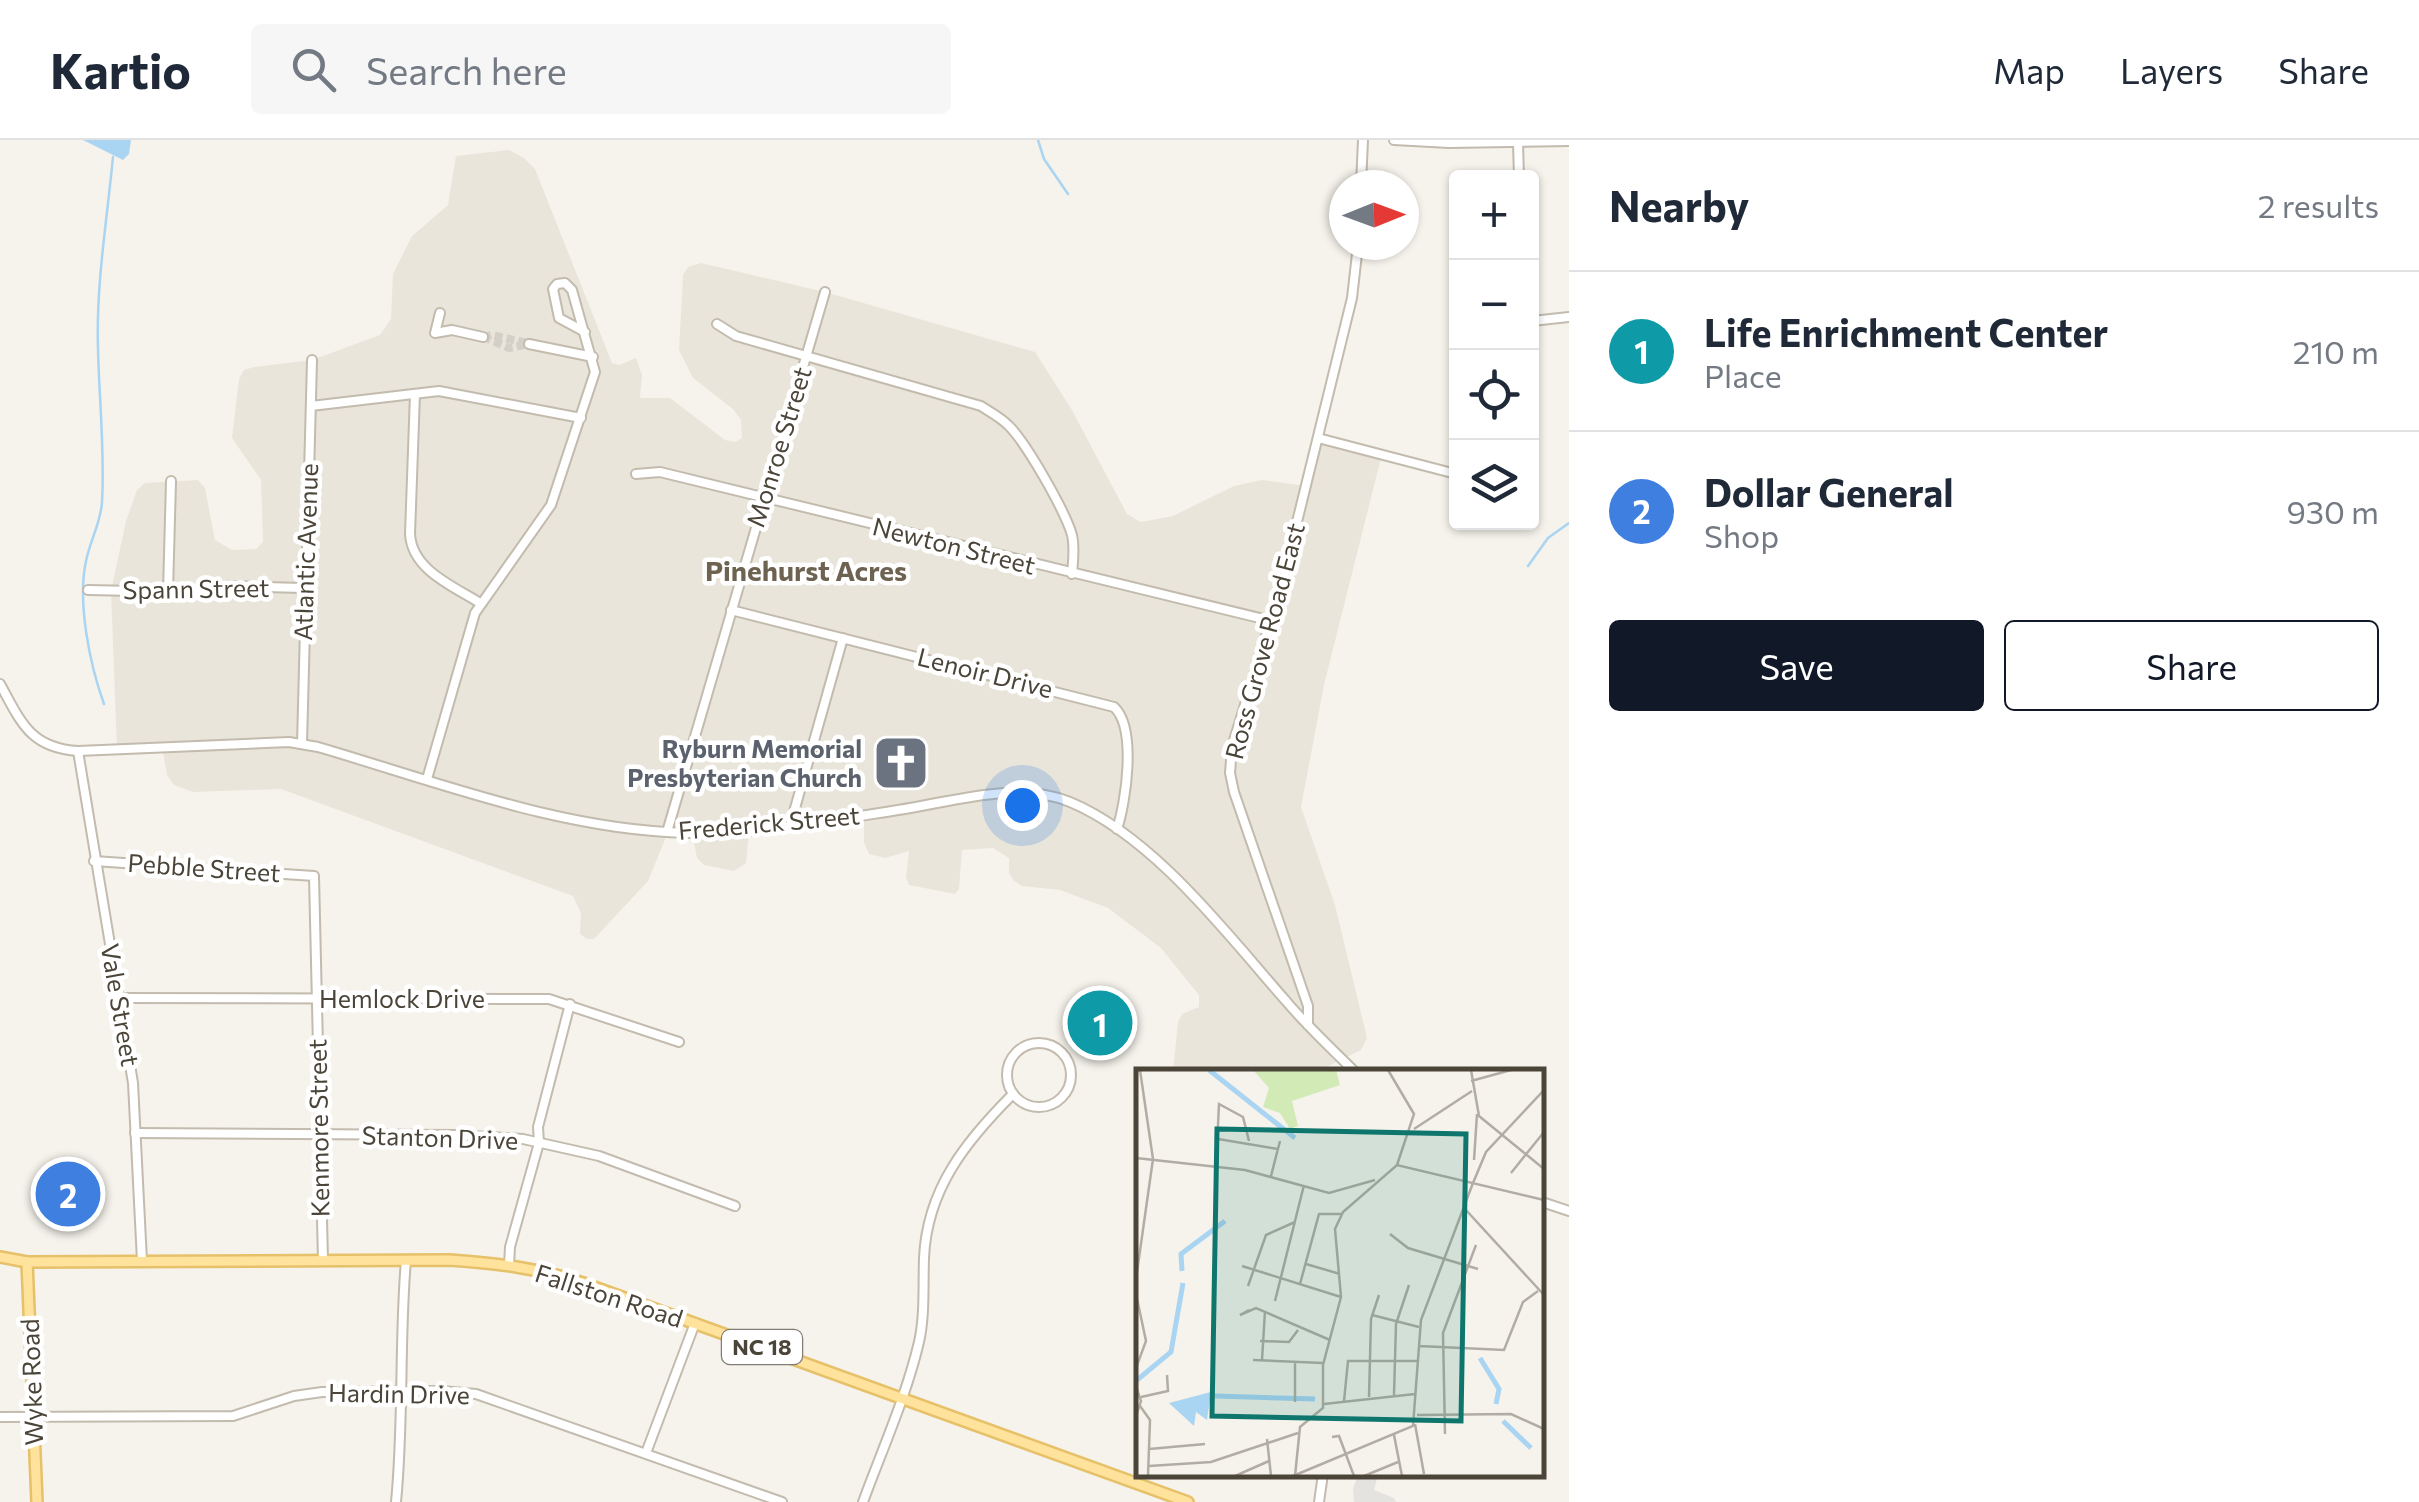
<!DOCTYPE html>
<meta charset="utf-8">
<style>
body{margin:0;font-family:Commissioner,sans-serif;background:#f6f6f7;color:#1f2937}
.controls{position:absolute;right:30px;top:30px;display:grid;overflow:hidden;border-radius:10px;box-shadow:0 2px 8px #0004}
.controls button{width:90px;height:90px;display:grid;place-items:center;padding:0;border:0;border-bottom:2px solid #e0e1e3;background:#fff;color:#1f2937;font:50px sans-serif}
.compass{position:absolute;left:1329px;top:30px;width:90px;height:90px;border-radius:50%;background:#fff;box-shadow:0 2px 8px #0004;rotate:89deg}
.you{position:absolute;left:1022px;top:665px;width:35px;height:35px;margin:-25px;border:8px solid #fff;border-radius:50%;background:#1a73e8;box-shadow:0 0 0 15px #1a73e833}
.badge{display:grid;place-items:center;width:65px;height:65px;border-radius:50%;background:#111827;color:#fff;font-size:32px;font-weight:700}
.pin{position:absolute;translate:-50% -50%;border:5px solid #fff;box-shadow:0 2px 10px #0006}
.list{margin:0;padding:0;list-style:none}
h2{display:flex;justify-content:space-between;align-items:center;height:130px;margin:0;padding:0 40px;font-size:42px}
h2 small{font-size:32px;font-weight:400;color:#747a83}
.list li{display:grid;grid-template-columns:65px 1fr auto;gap:30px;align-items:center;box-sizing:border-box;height:160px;padding:0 40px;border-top:2px solid #e0e1e3}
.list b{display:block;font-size:38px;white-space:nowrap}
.list p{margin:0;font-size:32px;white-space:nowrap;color:#747a83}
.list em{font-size:32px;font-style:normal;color:#747a83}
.actions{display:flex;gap:20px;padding:30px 40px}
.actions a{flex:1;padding:22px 0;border:2px solid #111827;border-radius:10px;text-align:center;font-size:35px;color:#111827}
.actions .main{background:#111827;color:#fff}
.icon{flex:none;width:55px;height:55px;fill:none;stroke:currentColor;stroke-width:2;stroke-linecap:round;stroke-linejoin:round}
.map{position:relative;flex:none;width:1569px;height:1362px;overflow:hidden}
header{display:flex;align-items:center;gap:60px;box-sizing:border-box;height:140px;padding:0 50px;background:#fff;border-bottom:2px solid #e0e1e3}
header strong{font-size:48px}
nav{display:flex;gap:55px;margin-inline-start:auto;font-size:35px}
.search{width:700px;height:90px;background:#f6f6f7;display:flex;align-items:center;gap:25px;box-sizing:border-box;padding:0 35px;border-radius:10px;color:#747a83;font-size:38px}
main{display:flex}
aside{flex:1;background:#fff}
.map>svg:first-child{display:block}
.residential{fill:#eae5da}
.parking{fill:#e5e3e0}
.water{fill:#a9d4f2}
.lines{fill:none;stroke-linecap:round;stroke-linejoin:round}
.stream{stroke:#a9d4f2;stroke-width:2.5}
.minor-tunnel{stroke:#d4d0c8;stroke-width:8;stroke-dasharray:8 4;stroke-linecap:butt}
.minor-casing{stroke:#c2bbae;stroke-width:12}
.major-casing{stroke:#e6c16a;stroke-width:14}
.minor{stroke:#fff;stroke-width:8}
.major{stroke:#ffe39c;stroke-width:9}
.labels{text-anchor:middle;stroke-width:9;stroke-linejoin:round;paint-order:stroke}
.shield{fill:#fff;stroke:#817c74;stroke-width:2.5}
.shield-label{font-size:22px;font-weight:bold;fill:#4b4439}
.street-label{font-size:25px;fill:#4b4439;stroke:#fff}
.worship-label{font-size:25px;font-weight:bold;fill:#5b616d;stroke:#fff;text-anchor:end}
.neighbourhood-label{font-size:28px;font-weight:bold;fill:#6e6250;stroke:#fff}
.inset-river{fill:none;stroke:#a9d4f2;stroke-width:5}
.inset-road{fill:none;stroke:#b2ada4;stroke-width:2.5}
.view{fill:#0f766e;fill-opacity:0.15;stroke:#0f766e;stroke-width:5}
.inset-edge{fill:none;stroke:#4b4439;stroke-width:5}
</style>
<header>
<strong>Kartio</strong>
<div class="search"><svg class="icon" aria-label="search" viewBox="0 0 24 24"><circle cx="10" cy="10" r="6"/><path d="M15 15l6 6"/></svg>Search here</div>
<nav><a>Map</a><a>Layers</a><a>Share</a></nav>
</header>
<main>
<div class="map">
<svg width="1569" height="1362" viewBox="0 0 1569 1362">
<rect width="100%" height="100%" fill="#f6f3ec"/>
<polygon class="residential" points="509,10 524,18 535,29 612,223 619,225 636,218 642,235 640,258 670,258 725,300 735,302 742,298 741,280 733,269 693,238 679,210 683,135 688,127 701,123 825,152 1035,212 1072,270 1127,374 1141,382 1173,376 1234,346 1262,340 1306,346 1318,298 1382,314 1324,545 1301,667 1335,765 1367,898 1361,910 1316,932 1173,932 1178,882 1182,874 1199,867 1199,855 1161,808 1108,768 1060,750 1022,746 1014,741 1009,733 1009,718 993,708 962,710 959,749 955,754 909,745 906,737 909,711 885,718 869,714 864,702 864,677 749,690 746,723 734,731 704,725 697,718 692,693 668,692 648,741 594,799 587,799 580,794 581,773 573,756 281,649 193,652 174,645 167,635 162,606 117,609 111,451 126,381 137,350 145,343 198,340 205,348 215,400 232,410 256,409 263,402 261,340 232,298 239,239 244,230 254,227 312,220 380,195 391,179 393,134 412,96 448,65 456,16"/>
<polygon class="parking" points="1358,1335 1378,1335 1374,1350 1394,1358 1396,1362 1354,1362 1353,1349"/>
<polygon class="water" points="83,0 131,0 129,14 123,20"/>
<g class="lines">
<g class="stream">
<polyline points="1038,0 1044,19 1068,54"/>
<polyline points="1528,426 1548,398 1569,383"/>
<path d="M104,564C90,525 77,463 86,421C90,401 101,382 102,362C105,310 99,259 98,208C96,144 107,80 113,17"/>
</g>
<g class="minor-tunnel">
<polyline points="483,197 509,208 529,204"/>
<polyline points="483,197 492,195 527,203"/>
</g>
<g class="minor-casing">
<g id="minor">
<polyline points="1394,0 1449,3 1569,1"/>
<polyline points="1518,2 1519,38"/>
<polyline points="1361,45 1363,0"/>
<polyline points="440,173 435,193 452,190 483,197"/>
<polyline points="1532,181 1569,177"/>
<path d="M717,184L736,196L981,266C990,272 1000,277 1008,285C1026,302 1065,371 1072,395C1075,408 1073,421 1072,434"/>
<polyline points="529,204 593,217"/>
<path d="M415,254L410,394C412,430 453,446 480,463"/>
<polyline points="311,266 439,251 581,278"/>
<polyline points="1318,298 1456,334"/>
<polyline points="636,334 660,332 1272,481"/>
<polyline points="88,450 228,453 228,446 304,448"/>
<polyline points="168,452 171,341"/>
<path d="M731,470L1114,567C1137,588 1126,662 1117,689"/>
<path d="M0,544C21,582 30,608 78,611L289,602L318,607C438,642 561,690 687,693C757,694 828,681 898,670C952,662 1017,640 1070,662C1154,697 1227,794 1286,861C1307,886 1332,909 1355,932"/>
<polyline points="302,604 312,220"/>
<polyline points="78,611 133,943 142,1121"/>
<polyline points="427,639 475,473 551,365 595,232 572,150 565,143 557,144 553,149 559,178 585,192"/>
<polyline points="790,686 843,498"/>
<polyline points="667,692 825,152"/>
<polyline points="94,721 314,736 323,1121"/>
<polyline points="119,858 549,859 679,902"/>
<polyline points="1308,885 1308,866 1234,652 1230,633 1232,607 1281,447 1352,158 1358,105"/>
<circle cx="1039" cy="935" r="32"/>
<polyline points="135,993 457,995 523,999 599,1016 735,1066"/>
<polyline points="1542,1062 1569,1071"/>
<polyline points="509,1125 510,1107 539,1003 538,987 570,864"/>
<polyline points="0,1277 233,1276 294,1256 322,1252 442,1251 476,1254 782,1362"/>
<polyline points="646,1313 695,1183"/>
<path d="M396,1362C404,1282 399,1201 406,1120"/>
<path d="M863,1362C882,1310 906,1257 919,1202C925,1175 923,1146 924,1118C927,1049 966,1001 1013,954"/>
<polyline points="1319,1362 1323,1334"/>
</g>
</g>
<g class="major-casing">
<g id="major">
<path d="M0,1117L27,1122L449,1120C494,1123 539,1128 583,1143L1188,1362"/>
<polyline points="27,1122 37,1362"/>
</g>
</g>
<use href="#minor" class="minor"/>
<use href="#major" class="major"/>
</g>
<defs>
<g id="church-square" transform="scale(2.875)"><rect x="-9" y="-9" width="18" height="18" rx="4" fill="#6b7280" stroke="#fff"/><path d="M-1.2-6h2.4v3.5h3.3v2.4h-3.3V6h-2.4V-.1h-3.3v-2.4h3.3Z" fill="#fff"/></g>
</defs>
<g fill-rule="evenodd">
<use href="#church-square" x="901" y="623"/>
</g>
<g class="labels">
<rect class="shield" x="722" y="1190" width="80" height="34" rx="8"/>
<g class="shield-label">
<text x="762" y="1215">NC 18</text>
</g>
<g class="street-label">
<text transform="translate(779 307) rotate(-73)" y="9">Monroe Street</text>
<text transform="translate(954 406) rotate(14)" y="9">Newton Street</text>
<text transform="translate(306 412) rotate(-88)" y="9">Atlantic Avenue</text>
<text transform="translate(196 449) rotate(-1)" y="9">Spann Street</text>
<text transform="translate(1265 501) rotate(-75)" y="9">Ross Grove Road East</text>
<text transform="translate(985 533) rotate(14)" y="9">Lenoir Drive</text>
<text transform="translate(769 683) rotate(-5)" y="9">Frederick Street</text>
<text transform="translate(204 728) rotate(4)" y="9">Pebble Street</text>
<text x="402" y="868">Hemlock Drive</text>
<text transform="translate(120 865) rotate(80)" y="9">Vale Street</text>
<text transform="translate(319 988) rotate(-91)" y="9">Kenmore Street</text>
<text transform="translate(440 998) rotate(2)" y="9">Stanton Drive</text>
<text transform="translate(609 1156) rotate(18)" y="9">Fallston Road</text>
<text transform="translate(32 1242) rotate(-92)" y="9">Wyke Road</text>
<text transform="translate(399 1254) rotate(1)" y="9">Hardin Drive</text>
</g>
<g class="worship-label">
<text x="862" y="618">Ryburn Memorial<tspan x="862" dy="29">Presbyterian Church</tspan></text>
</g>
<g class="neighbourhood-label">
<text x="806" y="441">Pinehurst Acres</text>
</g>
</g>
<g transform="translate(1136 929)">
<rect width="408" height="408" fill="#f6f3ec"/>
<path d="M117,1H200L204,16L156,32L162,57L154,60L144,44L127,38L133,19Z" fill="#d2eab5"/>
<path d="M75,323L71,351L60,343L58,357L33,334Z" fill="#a9d4f2"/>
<path class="inset-river" d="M73,1L159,69M46,202L45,185L89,152M344,289L363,320L360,335M1,311L35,283L47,214M79,327L179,330M367,352L395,379"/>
<path class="inset-road" d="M252,1L278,45L261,96M335,1L343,47L408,100M335,12L375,1M278,60L336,22M82,70L142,80M0,89L109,101L193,124L239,111M338,91L341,45M80,98L83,35L107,48L113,72M375,104L408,63M135,107L144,72M329,140L408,226M254,165L272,179L342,200M170,195L204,205M106,197L205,228M0,210L17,90L4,1M164,215L183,145H206M112,217L130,166L159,153M0,225L10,272L0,299M139,232L168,116M113,241L104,246L120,239L194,271M236,246L283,258M124,272L153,273L162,261M283,277L368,281L387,233L402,222M117,291L187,294M126,291L129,242M0,318L5,332L0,347M258,326L260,255L273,216M5,328L32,322L31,306M233,328L235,250L243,226M208,332L212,292H282M159,333V293M188,335L279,325M4,337L14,351L12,407M281,346L375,345L408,360M279,355L288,405M309,365L307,264L340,176M258,366L266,407M196,368L203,367L218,407M131,370L135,407M13,380L69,375M13,397L75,393L162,364M99,407L133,392M157,407L277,357L285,251L337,114L350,83L408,21M159,407L164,358L187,339V296L205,228L199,160L207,143L261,96L408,131M228,407L262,393"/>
<path class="view" d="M81,60L330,65L325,352L76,347Z"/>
<rect width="408" height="408" class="inset-edge"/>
</g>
</svg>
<div class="controls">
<button>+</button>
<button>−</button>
<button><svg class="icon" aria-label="locate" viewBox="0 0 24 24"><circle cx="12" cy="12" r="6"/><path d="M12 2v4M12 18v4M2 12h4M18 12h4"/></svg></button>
<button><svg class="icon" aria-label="layers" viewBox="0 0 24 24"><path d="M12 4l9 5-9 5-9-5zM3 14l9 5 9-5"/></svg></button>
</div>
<svg class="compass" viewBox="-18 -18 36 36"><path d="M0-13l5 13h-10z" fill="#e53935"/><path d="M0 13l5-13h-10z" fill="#747a83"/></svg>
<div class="you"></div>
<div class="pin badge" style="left:1100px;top:883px;background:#0f9aa8">1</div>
<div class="pin badge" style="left:68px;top:1054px;background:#3f7fe0">2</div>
</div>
<aside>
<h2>Nearby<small>2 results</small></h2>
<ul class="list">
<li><span class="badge" style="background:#0f9aa8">1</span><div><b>Life Enrichment Center</b><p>Place</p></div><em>210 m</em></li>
<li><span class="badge" style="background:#3f7fe0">2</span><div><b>Dollar General</b><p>Shop</p></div><em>930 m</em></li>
</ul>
<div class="actions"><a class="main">Save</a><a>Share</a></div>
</aside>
</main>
